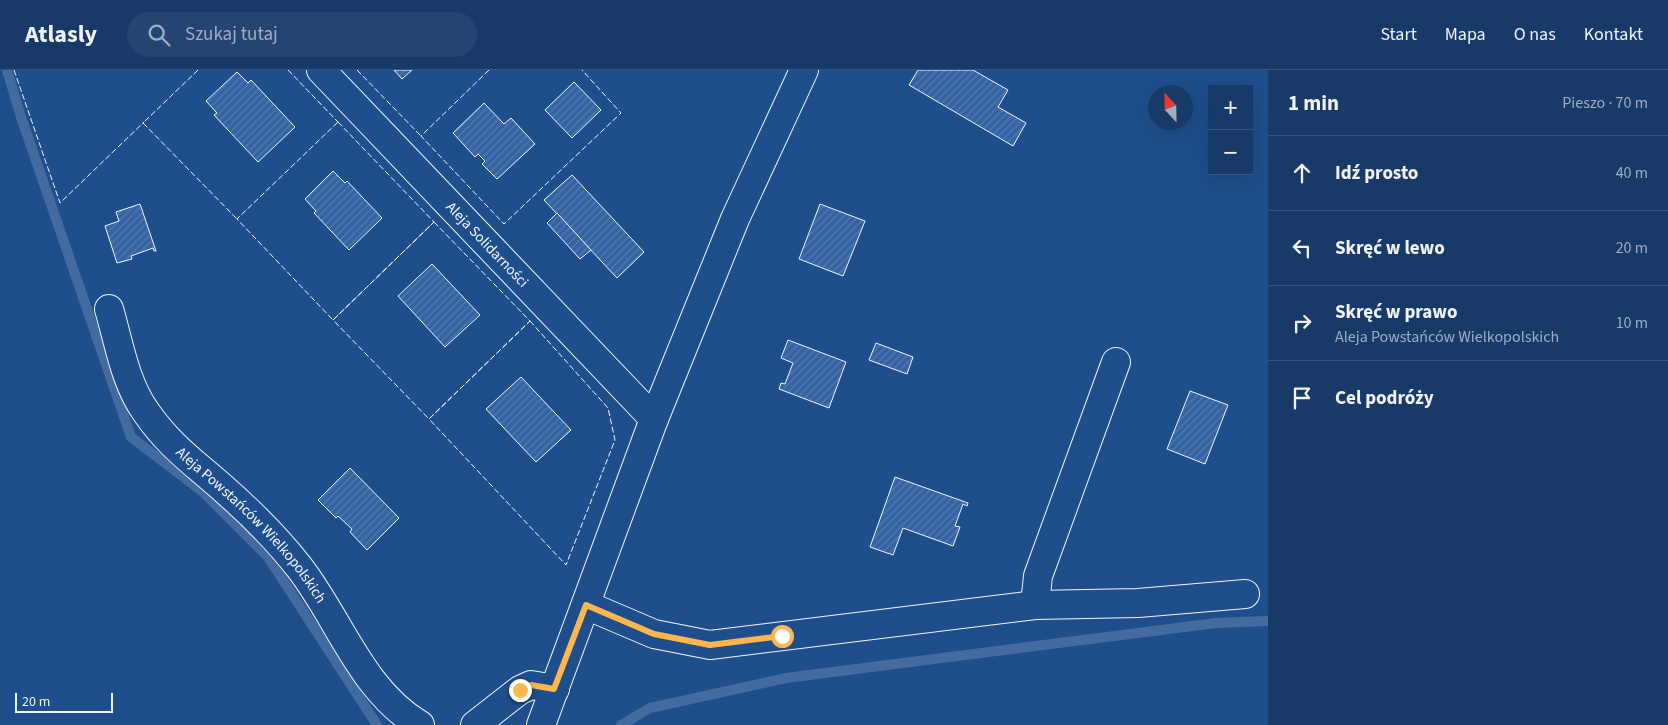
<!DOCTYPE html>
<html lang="pl">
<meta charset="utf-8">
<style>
body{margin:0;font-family:"Source Sans 3",sans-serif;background:#244571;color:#f1f3f6}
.controls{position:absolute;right:15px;top:15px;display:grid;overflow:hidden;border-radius:0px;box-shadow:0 5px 20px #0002}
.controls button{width:45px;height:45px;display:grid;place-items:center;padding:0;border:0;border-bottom:1px solid #36547d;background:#173a69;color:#f1f3f6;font:25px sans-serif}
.compass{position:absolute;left:1148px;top:15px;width:45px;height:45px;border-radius:50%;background:#173a69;box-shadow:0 5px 20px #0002;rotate:338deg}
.scale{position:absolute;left:15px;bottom:12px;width:98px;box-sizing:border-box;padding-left:5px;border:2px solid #f2f6ff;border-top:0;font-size:14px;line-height:18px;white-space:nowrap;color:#f2f6ff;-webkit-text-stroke:4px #1f4e8c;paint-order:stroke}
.stop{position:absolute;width:15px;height:15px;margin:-11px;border:4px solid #ffb74d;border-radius:50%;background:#fff}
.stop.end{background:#ffb74d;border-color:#fff;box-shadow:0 1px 5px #0008}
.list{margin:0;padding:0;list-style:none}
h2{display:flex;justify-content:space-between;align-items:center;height:65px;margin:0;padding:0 20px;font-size:21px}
h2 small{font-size:16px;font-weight:400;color:#9eadc0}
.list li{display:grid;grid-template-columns:32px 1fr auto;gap:15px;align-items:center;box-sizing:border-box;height:75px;padding:0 20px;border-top:1px solid #36547d}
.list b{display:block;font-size:19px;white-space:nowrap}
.list p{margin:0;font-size:16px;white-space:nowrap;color:#9eadc0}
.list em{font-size:16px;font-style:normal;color:#9eadc0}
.icon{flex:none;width:28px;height:28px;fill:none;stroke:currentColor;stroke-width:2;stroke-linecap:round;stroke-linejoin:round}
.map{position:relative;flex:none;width:1268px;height:655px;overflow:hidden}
header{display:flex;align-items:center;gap:30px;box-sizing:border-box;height:70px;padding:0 25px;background:#173a69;border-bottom:1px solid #36547d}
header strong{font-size:24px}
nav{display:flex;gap:28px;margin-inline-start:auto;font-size:18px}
.search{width:350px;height:45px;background:#244571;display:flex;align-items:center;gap:12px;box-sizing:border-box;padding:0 18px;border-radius:28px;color:#9eadc0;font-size:19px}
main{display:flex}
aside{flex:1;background:#173a69}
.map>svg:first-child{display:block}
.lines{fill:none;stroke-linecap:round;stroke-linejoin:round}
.stream{stroke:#446ba0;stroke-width:10}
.building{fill:url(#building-hatch);stroke:#f2f6ff}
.minor-casing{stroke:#f2f6ff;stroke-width:30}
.tertiary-casing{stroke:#f2f6ff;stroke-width:30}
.minor{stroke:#1f4e8c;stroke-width:28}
.tertiary{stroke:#1f4e8c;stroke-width:28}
.fence{stroke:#f2f6ff;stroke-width:1;stroke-dasharray:6 2.5;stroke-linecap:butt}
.route{stroke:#ffb74d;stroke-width:6}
.labels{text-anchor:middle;stroke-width:4;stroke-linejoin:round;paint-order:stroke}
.street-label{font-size:15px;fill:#f2f6ff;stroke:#1f4e8c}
</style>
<header>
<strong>Atlasly</strong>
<div class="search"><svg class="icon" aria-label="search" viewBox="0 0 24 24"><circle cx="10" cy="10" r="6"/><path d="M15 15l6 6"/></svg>Szukaj tutaj</div>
<nav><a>Start</a><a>Mapa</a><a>O nas</a><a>Kontakt</a></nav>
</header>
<main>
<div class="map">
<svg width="1268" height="655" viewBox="0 0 1268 655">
<defs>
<pattern id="building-hatch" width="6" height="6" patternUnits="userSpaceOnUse" patternTransform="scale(1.25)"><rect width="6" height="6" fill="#3563a3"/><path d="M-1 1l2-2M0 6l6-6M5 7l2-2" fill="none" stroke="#537ab1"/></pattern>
</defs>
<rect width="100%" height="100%" fill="#1f4e8c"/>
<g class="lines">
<g class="stream">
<polyline points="7,0 21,47 131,367 203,422 268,487 377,655"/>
<polyline points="621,655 650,638 786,608 1216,553 1268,551"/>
</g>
</g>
<g class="building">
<polygon points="394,0 412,0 402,9"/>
<polygon points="918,0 973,0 1008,20 998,37 1026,53 1013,76 909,15"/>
<polygon points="237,2 248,13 251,10 295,57 258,92 214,45 217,43 206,31"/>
<polygon points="574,12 601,40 572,68 545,40"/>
<polygon points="484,33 504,54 511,48 535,74 497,109 482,94 485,91 478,84 475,87 453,63"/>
<polygon points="333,101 345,113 347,111 382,148 349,180 314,143 316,141 305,129"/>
<polygon points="572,105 644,182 617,208 544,130"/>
<polygon points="140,134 156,181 154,181 153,178 131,186 132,189 117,193 105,156 119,151 116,142"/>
<polygon points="820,134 865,151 843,206 799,189"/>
<polygon points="557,143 591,180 580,189 547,153"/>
<polygon points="432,194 480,245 445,277 398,226"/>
<polygon points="788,270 846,292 829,338 779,319 781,313 785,314 793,293 781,288"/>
<polygon points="876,273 913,287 907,304 869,290"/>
<polygon points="521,307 571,360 536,392 486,339"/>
<polygon points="1190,321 1228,335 1205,394 1167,379"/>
<polygon points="350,398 399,448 367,480 350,462 352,459 338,446 336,448 318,430"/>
<polygon points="895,407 968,433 967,436 963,434 955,456 960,457 953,476 903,458 893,485 870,477"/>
</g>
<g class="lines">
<g class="minor-casing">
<g id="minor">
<path id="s1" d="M321,0L654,349"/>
<path id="s2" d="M109,239C119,273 125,313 146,342C170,377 196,394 226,421C252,444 278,470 299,497C339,548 361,620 420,655"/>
<polyline points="586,535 654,564 710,575 1035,535 1138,533 1245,524"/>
<polyline points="1035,535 1038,506 1116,292"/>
<polyline points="475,655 520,620 531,615 555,619"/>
</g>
</g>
<g class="tertiary-casing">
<polyline id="tertiary" points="541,655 654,349 735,149 804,0"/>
</g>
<use href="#minor" class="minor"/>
<use href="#tertiary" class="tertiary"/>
<g class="fence">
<polyline points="14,0 60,133 144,52"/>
<polyline points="198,0 143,53 237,149"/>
<polyline points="288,0 338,52"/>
<polyline points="357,0 421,66"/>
<polyline points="489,0 421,66 504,154 621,43 582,0"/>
<polygon points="338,52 434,152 333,250 237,149"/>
<polygon points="434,152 530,251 429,349 333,250"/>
<polygon points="530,251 608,338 615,370 566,495 429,349"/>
</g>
</g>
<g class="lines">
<polyline class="route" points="520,620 531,615 554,619 586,535 654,564 710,575 782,566"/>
</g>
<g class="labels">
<g class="street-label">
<text dy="5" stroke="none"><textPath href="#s1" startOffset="241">Aleja Solidarności</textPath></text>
<text dy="5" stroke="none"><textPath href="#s2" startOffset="265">Aleja Powstańców Wielkopolskich</textPath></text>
</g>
</g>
</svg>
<div class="controls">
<button>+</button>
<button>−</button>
</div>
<svg class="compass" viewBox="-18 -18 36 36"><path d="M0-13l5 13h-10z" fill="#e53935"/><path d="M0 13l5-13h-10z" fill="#9eadc0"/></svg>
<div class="scale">20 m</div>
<div class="stop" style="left:782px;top:566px"></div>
<div class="stop end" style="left:520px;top:620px"></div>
</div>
<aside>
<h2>1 min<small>Pieszo · 70 m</small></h2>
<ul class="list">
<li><svg class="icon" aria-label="ahead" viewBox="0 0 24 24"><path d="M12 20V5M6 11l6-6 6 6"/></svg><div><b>Idź prosto</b></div><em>40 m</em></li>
<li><svg class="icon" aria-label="left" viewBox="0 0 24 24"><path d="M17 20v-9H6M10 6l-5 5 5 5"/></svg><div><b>Skręć w lewo</b></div><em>20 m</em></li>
<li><svg class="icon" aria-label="right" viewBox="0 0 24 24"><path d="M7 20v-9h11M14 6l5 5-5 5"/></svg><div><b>Skręć w prawo</b><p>Aleja Powstańców Wielkopolskich</p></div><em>10 m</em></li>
<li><svg class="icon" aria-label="arrive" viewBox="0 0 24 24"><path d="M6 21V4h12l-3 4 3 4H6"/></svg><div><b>Cel podróży</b></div></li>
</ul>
</aside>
</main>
